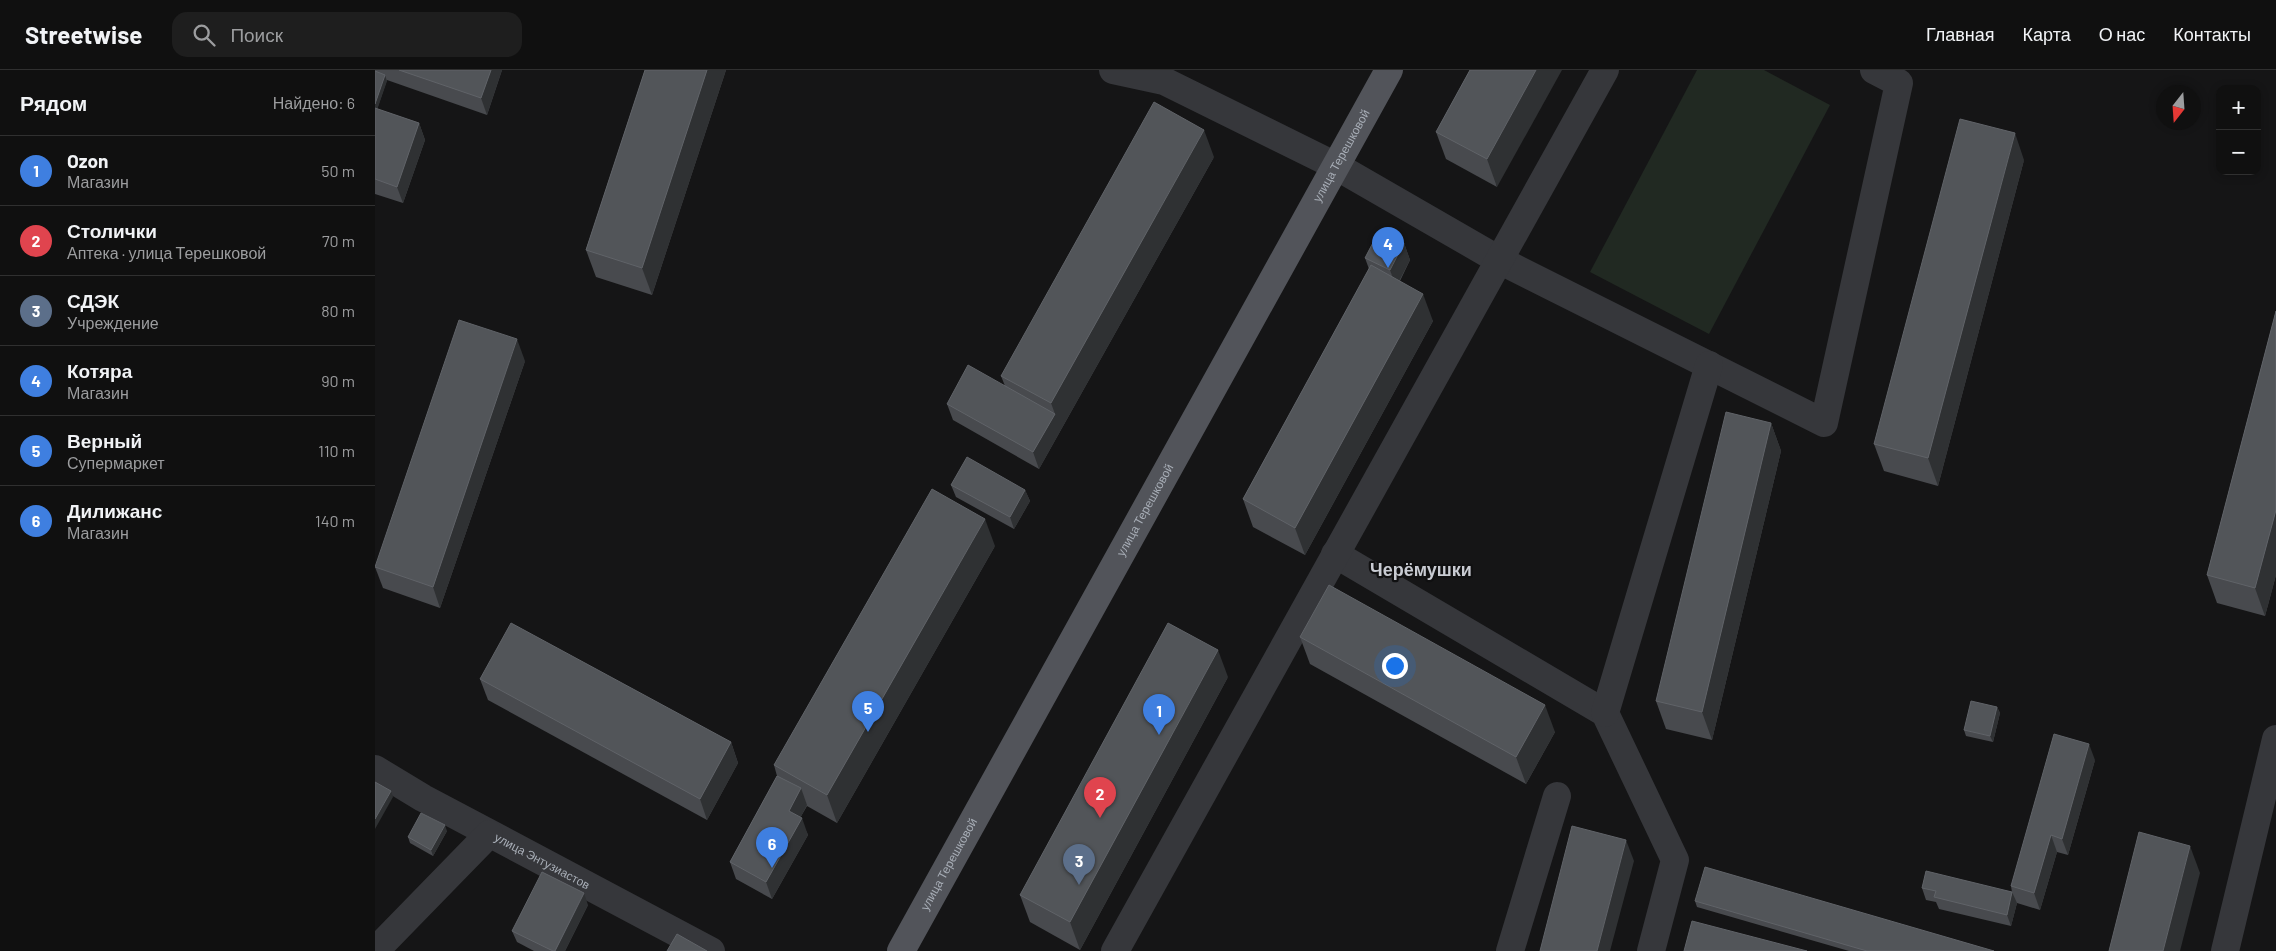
<!DOCTYPE html>
<html lang="ru">
<meta charset="utf-8">
<style>
body{margin:0;font-family:Barlow,sans-serif;background:#1e1e1e;color:#f1f3f6}
.controls{position:absolute;right:15px;top:15px;display:grid;overflow:hidden;border-radius:10px;box-shadow:0 2px 8px #0003}
.controls button{width:45px;height:45px;display:grid;place-items:center;padding:0;border:0;border-bottom:1px solid #303030;background:#101010;color:#f1f3f6;font:25px sans-serif}
.compass{position:absolute;left:1781px;top:15px;width:45px;height:45px;border-radius:50%;background:#101010;box-shadow:0 2px 8px #0003;rotate:197deg}
.you{position:absolute;left:1019px;top:595px;width:18px;height:18px;margin:-12px;border:4px solid #fff;border-radius:50%;background:#1a73e8;box-shadow:0 0 0 8px #1a73e833}
.badge{display:grid;place-items:center;width:32px;height:32px;border-radius:50%;background:#2563eb;color:#fff;font-size:16px;font-weight:700}
.pin{position:absolute;translate:-50% -41px;filter:drop-shadow(0 1px 2px #0008)}
.pin::after{content:'';position:absolute;top:26px;width:18px;height:15px;background:inherit;clip-path:polygon(0 0,100% 0,50% 100%)}
.list{margin:0;padding:0;list-style:none}
h2{display:flex;justify-content:space-between;align-items:center;height:65px;margin:0;padding:0 20px;font-size:21px}
h2 small{font-size:16px;font-weight:400;color:#9c9d9f}
.list li{display:grid;grid-template-columns:32px 1fr auto;gap:15px;align-items:center;box-sizing:border-box;height:70px;padding:0 20px;border-top:1px solid #303030}
.list b{display:block;font-size:19px;white-space:nowrap}
.list p{margin:0;font-size:16px;white-space:nowrap;color:#9c9d9f}
.list em{font-size:16px;font-style:normal;color:#9c9d9f}
.icon{flex:none;width:28px;height:28px;fill:none;stroke:currentColor;stroke-width:2;stroke-linecap:round;stroke-linejoin:round}
.map{position:relative;flex:none;width:1901px;height:881px;overflow:hidden}
header{display:flex;align-items:center;gap:30px;box-sizing:border-box;height:70px;padding:0 25px;background:#101010;border-bottom:1px solid #303030}
header strong{font-size:24px}
nav{display:flex;gap:28px;margin-inline-start:auto;font-size:18px}
.search{width:350px;height:45px;background:#1e1e1e;display:flex;align-items:center;gap:12px;box-sizing:border-box;padding:0 18px;border-radius:15px;color:#9c9d9f;font-size:19px}
main{display:flex}
aside{flex:1;background:#101010}
.map>svg:first-child{display:block}
.green{fill:#212922}
.lines{fill:none;stroke-linecap:round;stroke-linejoin:round}
.minor{stroke:#36373b;stroke-width:28}
.major{stroke:#52545a;stroke-width:28}
.wall{fill:#484a4e}
.shaded-wall{fill:#2f3133}
.building{fill:#525559;stroke:#606368}
.labels{text-anchor:middle;stroke-width:4.5;stroke-linejoin:round;paint-order:stroke}
.street-label{font-size:12px;fill:#a7adb6;stroke:#101011}
.district-label{font-size:18px;font-weight:bold;fill:#c8cbd2;stroke:#101011}
</style>
<header>
<strong>Streetwise</strong>
<div class="search"><svg class="icon" aria-label="search" viewBox="0 0 24 24"><circle cx="10" cy="10" r="6"/><path d="M15 15l6 6"/></svg>Поиск</div>
<nav><a>Главная</a><a>Карта</a><a>О нас</a><a>Контакты</a></nav>
</header>
<main>
<aside>
<h2>Рядом<small>Найдено: 6</small></h2>
<ul class="list">
<li><span class="badge" style="background:#3f7fe0">1</span><div><b>Ozon</b><p>Магазин</p></div><em>50 m</em></li>
<li><span class="badge" style="background:#e0444e">2</span><div><b>Столички</b><p>Аптека · улица Терешковой</p></div><em>70 m</em></li>
<li><span class="badge" style="background:#5c6f8a">3</span><div><b>СДЭК</b><p>Учреждение</p></div><em>80 m</em></li>
<li><span class="badge" style="background:#3f7fe0">4</span><div><b>Котяра</b><p>Магазин</p></div><em>90 m</em></li>
<li><span class="badge" style="background:#3f7fe0">5</span><div><b>Верный</b><p>Супермаркет</p></div><em>110 m</em></li>
<li><span class="badge" style="background:#3f7fe0">6</span><div><b>Дилижанс</b><p>Магазин</p></div><em>140 m</em></li>
</ul>
</aside>
<div class="map">
<svg width="1901" height="881" viewBox="0 0 1901 881">
<rect width="100%" height="100%" fill="#151516"/>
<polygon class="green" points="1322,0 1389,0 1455,35 1334,264 1215,202"/>
<g class="lines">
<g class="minor">
<polyline points="738,0 789,11 961,96 1124,190 1449,353 1524,13 1499,0"/>
<polyline points="960,484 1230,643 1300,790 1276,881"/>
<polyline points="1230,643 1334,295"/>
<path id="s1" d="M0,699L48,728L336,881"/>
<polyline points="0,881 114,764"/>
<polyline points="740,881 1230,0"/>
<polyline points="1135,881 1182,726"/>
<polyline points="1850,881 1901,669"/>
</g>
<path class="major" id="s2" d="M526,881L1014,0"/>
</g>
<g class="wall">
<polygon points="0,0 127,0 112,45 12,10 2,39 44,53 50,70 28,133 0,124"/>
<polygon points="270,0 351,0 277,225 221,207 211,180"/>
<polygon points="1095,0 1122,117 1071,89 1061,62"/>
<polygon points="839,87 664,399 578,350 572,334 630,316 626,306"/>
<polygon points="1649,90 1563,416 1509,401 1499,374"/>
<polygon points="1029,173 1035,190 1025,211 1058,251 930,485 878,457 868,429 994,199 990,188"/>
<polygon points="1901,241 1901,505 1890,546 1842,533 1832,505"/>
<polygon points="150,291 65,538 8,518 0,497"/>
<polygon points="1396,353 1406,381 1337,670 1291,659 1281,631"/>
<polygon points="576,415 650,420 655,431 639,459 581,427"/>
<polygon points="620,476 462,753 432,736 425,748 433,765 397,829 361,809 355,792 402,706 399,695"/>
<polygon points="925,567 1180,662 1151,714 935,594"/>
<polygon points="853,607 705,880 655,852 645,825"/>
<polygon points="105,609 356,672 363,693 332,750 113,630"/>
<polygon points="1622,637 1625,643 1618,672 1591,666 1589,660"/>
<polygon points="1720,690 1693,785 1682,782 1665,840 1642,833 1636,856 1564,839 1561,832 1551,830 1547,818 1637,822 1636,816"/>
<polygon points="72,761 58,786 35,773 33,767"/>
<polygon points="1320,831 1619,881 1474,881 1322,837"/>
<polygon points="213,835 190,881 159,881 142,872 137,861"/>
</g>
<g class="shaded-wall">
<polygon points="116,0 127,0 112,45 106,28"/>
<polygon points="332,0 351,0 277,225 267,198"/>
<polygon points="1161,0 1187,0 1122,117 1112,89"/>
<polygon points="10,5 12,11 0,46 0,34"/>
<polygon points="44,53 50,70 28,133 22,117"/>
<polygon points="829,60 839,87 664,399 658,382 680,344 676,333"/>
<polygon points="1640,63 1649,90 1563,416 1553,388"/>
<polygon points="1029,173 1035,190 1021,217 1015,200"/>
<polygon points="1048,224 1058,251 930,485 920,458"/>
<polygon points="142,269 150,291 65,538 58,517"/>
<polygon points="1396,353 1406,381 1337,670 1327,642"/>
<polygon points="650,420 655,431 639,459 635,447"/>
<polygon points="1901,440 1901,505 1890,546 1880,518"/>
<polygon points="610,449 620,476 462,753 452,725"/>
<polygon points="843,580 853,607 705,880 695,852"/>
<polygon points="1170,635 1180,662 1151,714 1141,687"/>
<polygon points="1622,637 1625,643 1618,672 1615,666"/>
<polygon points="356,672 363,693 332,750 325,729"/>
<polygon points="1714,674 1720,690 1693,785 1687,769"/>
<polygon points="426,718 432,735 420,758 414,741"/>
<polygon points="16,721 18,727 0,759 0,749"/>
<polygon points="427,748 433,765 397,829 391,812"/>
<polygon points="70,755 72,761 58,786 56,780"/>
<polygon points="1676,765 1682,782 1665,840 1659,823"/>
<polygon points="1251,770 1259,791 1235,881 1222,881"/>
<polygon points="1815,776 1825,803 1805,881 1788,881"/>
<polygon points="1637,822 1642,833 1636,856 1632,845"/>
<polygon points="209,823 213,835 190,881 180,881"/>
</g>
<g class="building">
<polygon points="24,0 116,0 106,28"/>
<polygon points="270,0 332,0 267,198 211,180"/>
<polygon points="1095,0 1161,0 1112,89 1061,62"/>
<polygon points="0,1 10,5 0,34"/>
<polygon points="779,32 829,60 676,333 626,306"/>
<polygon points="0,38 44,53 22,117 0,109"/>
<polygon points="1585,49 1640,63 1553,388 1499,374"/>
<polygon points="1004,161 1029,173 1015,200 990,188"/>
<polygon points="996,195 1048,224 920,458 868,429"/>
<polygon points="1901,241 1901,440 1880,518 1832,505"/>
<polygon points="84,250 142,269 58,517 0,497"/>
<polygon points="593,295 680,344 658,382 572,334"/>
<polygon points="1351,342 1396,353 1327,642 1281,631"/>
<polygon points="592,387 650,420 635,447 576,415"/>
<polygon points="557,419 610,449 452,725 399,695"/>
<polygon points="954,515 1170,635 1141,687 925,567"/>
<polygon points="136,553 356,672 325,729 105,609"/>
<polygon points="793,553 843,580 695,852 645,825"/>
<polygon points="1596,631 1622,637 1615,666 1589,660"/>
<polygon points="1679,664 1714,674 1687,769 1676,765 1659,823 1636,816"/>
<polygon points="402,706 426,718 414,741 427,748 391,812 355,792"/>
<polygon points="0,712 16,721 0,749"/>
<polygon points="46,743 70,755 56,780 33,767"/>
<polygon points="1197,756 1251,770 1222,881 1165,881"/>
<polygon points="1764,762 1815,776 1788,881 1734,881"/>
<polygon points="1330,797 1619,881 1492,881 1320,831"/>
<polygon points="1551,801 1637,822 1632,845 1559,827 1561,821 1547,818"/>
<polygon points="167,802 209,823 180,881 178,881 137,861"/>
<polygon points="1317,851 1432,881 1309,881"/>
<polygon points="302,864 332,881 292,881"/>
</g>
<g class="labels">
<g class="street-label">
<text dy="4" stroke="none"><textPath href="#s2" startOffset="909">улица Терешковой</textPath></text>
<text dy="4" stroke="none"><textPath href="#s2" startOffset="504">улица Терешковой</textPath></text>
<text dy="4" stroke="none"><textPath href="#s1" startOffset="191">улица Энтузиастов</textPath></text>
<text dy="4" stroke="none"><textPath href="#s2" startOffset="99">улица Терешковой</textPath></text>
</g>
<g class="district-label">
<text x="1046" y="506">Черёмушки</text>
</g>
</g>
</svg>
<div class="controls">
<button>+</button>
<button>−</button>
</div>
<svg class="compass" viewBox="-18 -18 36 36"><path d="M0-13l5 13h-10z" fill="#e53935"/><path d="M0 13l5-13h-10z" fill="#9c9d9f"/></svg>
<div class="you"></div>
<div class="pin badge" style="left:784px;top:665px;background:#3f7fe0">1</div>
<div class="pin badge" style="left:725px;top:748px;background:#e0444e">2</div>
<div class="pin badge" style="left:704px;top:815px;background:#5c6f8a">3</div>
<div class="pin badge" style="left:1013px;top:198px;background:#3f7fe0">4</div>
<div class="pin badge" style="left:493px;top:662px;background:#3f7fe0">5</div>
<div class="pin badge" style="left:397px;top:798px;background:#3f7fe0">6</div>
</div>
</main>
